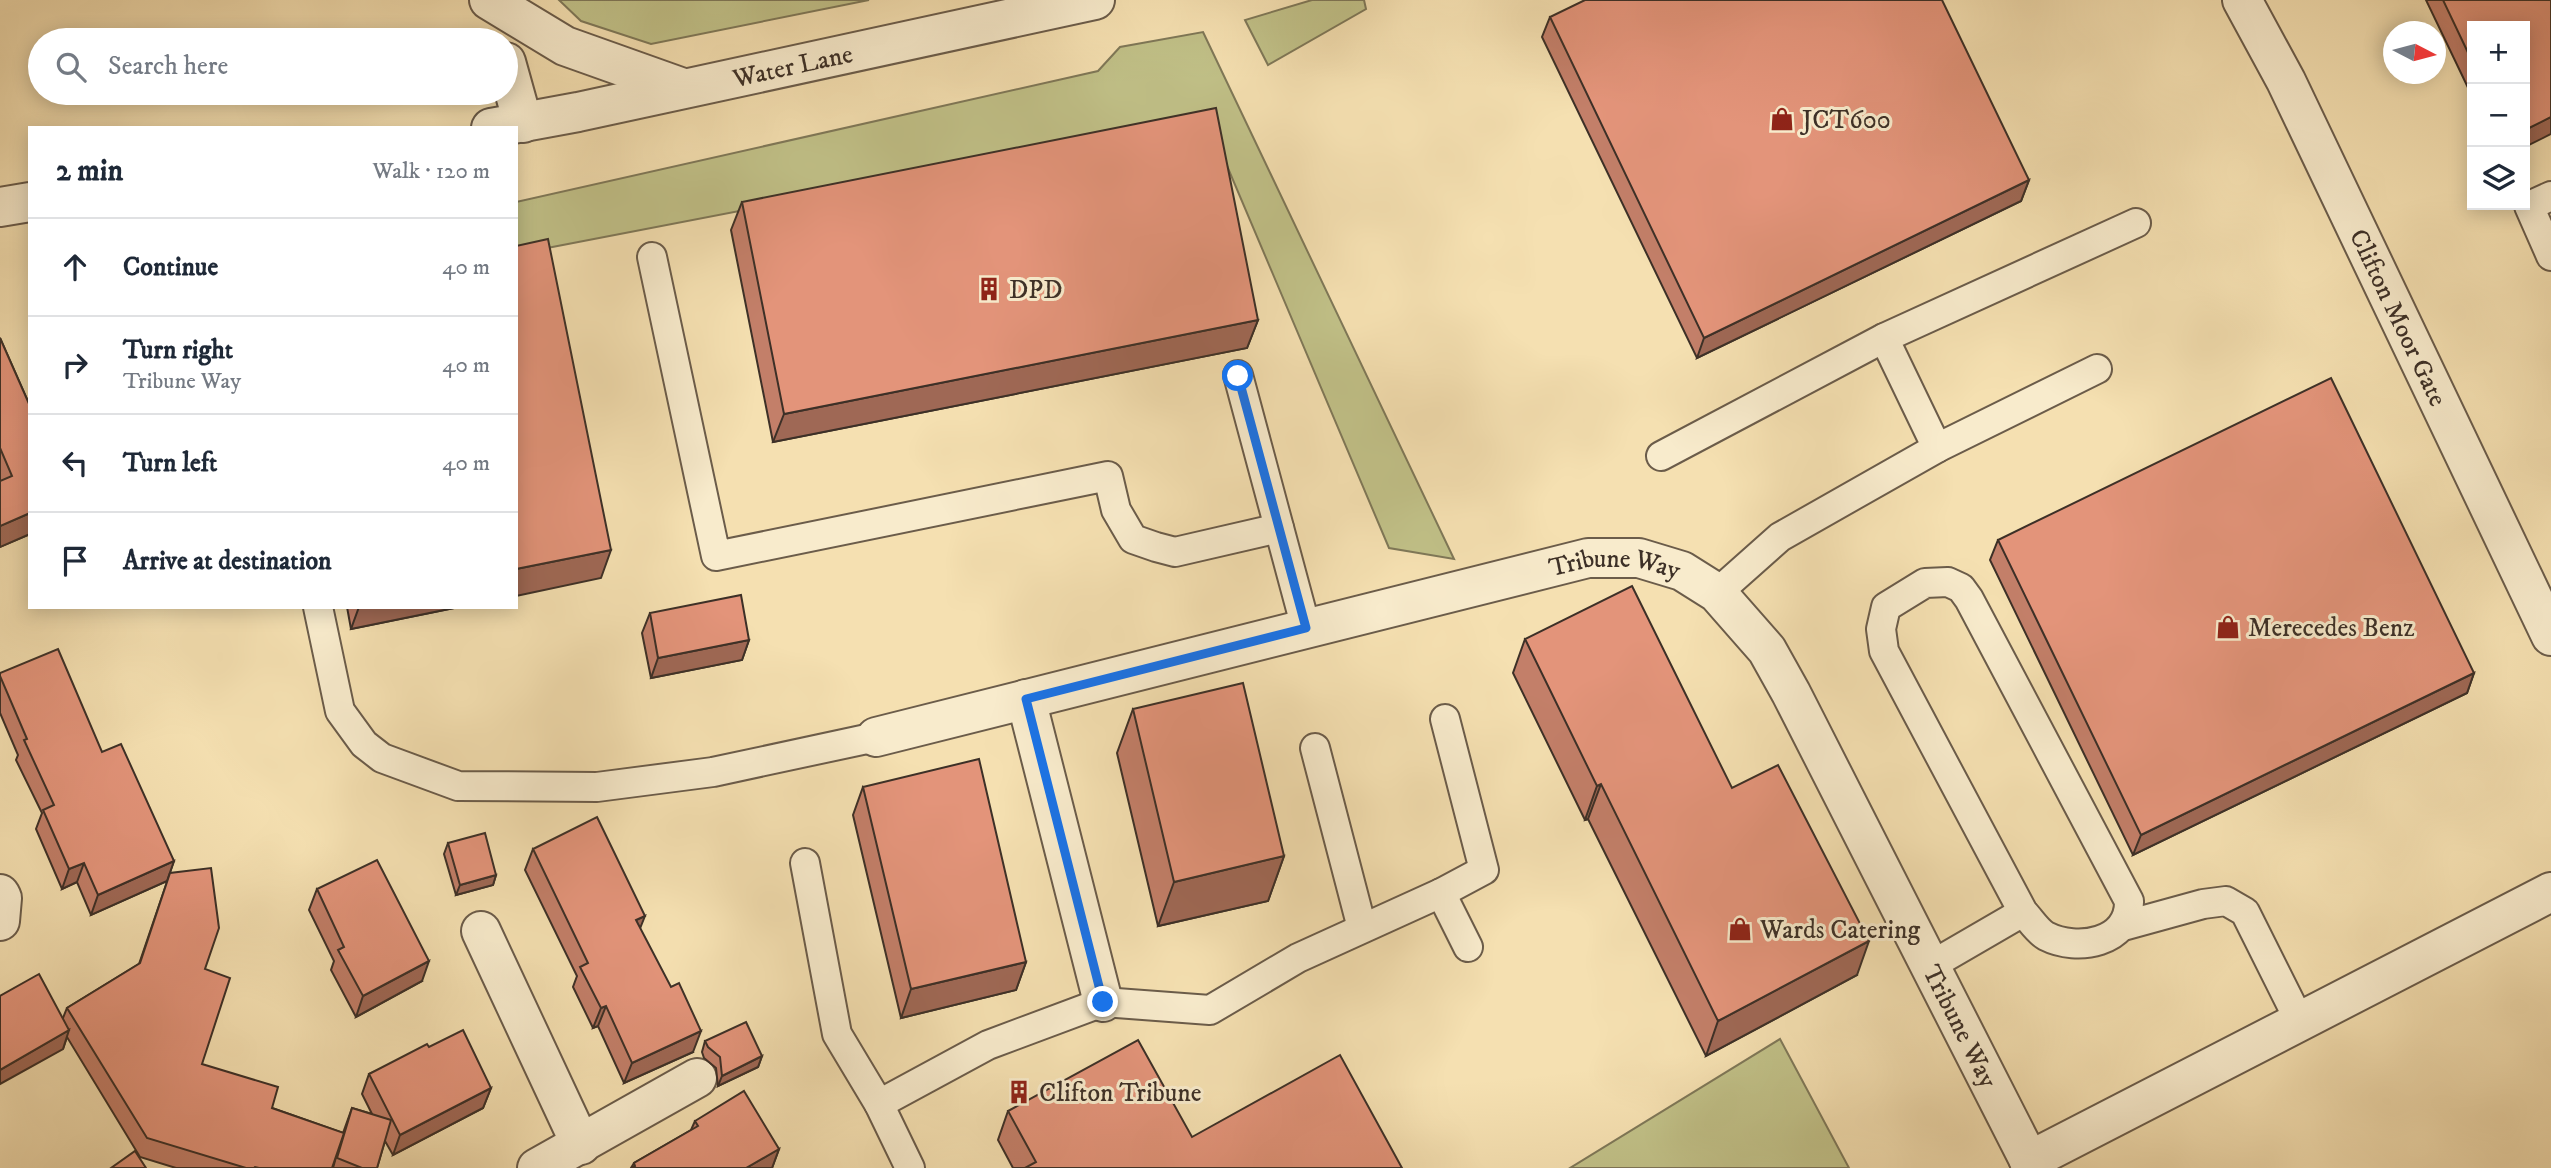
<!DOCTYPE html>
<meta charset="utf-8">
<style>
body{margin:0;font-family:"IM FELL DW Pica",serif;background:#f2f2f3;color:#1f2937}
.controls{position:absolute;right:21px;top:21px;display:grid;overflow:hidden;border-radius:0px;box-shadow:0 4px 18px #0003}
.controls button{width:63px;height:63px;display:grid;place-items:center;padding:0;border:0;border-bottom:2px solid #e0e1e3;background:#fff;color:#1f2937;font:35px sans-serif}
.compass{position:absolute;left:2383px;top:21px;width:63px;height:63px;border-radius:50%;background:#fff;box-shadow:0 4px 18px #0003;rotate:96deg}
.stop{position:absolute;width:21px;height:21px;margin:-16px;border:5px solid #1a73e8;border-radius:50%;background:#fff}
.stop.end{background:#1a73e8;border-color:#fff;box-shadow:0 2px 7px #0008}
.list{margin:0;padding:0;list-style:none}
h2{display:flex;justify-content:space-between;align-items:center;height:91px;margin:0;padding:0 28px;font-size:30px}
h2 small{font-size:23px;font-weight:400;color:#747a83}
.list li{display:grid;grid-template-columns:46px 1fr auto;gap:21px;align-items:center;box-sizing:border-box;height:98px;padding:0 28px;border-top:2px solid #e0e1e3}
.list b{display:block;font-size:26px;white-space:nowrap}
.list p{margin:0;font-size:23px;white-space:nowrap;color:#747a83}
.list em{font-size:23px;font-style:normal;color:#747a83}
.icon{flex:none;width:38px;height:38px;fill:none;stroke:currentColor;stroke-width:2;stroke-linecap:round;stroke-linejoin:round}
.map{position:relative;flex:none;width:2551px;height:1168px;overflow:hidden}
.search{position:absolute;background:#fff;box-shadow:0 4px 18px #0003;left:28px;top:28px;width:490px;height:77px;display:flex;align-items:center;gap:18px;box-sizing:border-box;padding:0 24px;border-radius:38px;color:#747a83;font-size:26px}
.panel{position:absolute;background:#fff;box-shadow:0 4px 18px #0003;left:28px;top:126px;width:490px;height:483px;border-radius:0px}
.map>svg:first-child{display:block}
.green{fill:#c1c188;stroke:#7f7858;stroke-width:2}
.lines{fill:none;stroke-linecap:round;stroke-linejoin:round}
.service-casing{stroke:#6b5c4a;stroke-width:32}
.minor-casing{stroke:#6b5c4a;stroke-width:42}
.tertiary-casing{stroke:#6b5c4a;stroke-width:42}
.service{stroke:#f8ebcc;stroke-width:28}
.minor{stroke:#f8ebcc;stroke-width:38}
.tertiary{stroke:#f8ebcc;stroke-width:38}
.wall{fill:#c37f69;stroke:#3d3027;stroke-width:2}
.shaded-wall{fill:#9f6855;stroke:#3d3027;stroke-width:2}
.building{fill:#e3947a;stroke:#3d3027;stroke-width:2}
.route{stroke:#1a73e8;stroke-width:9}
.labels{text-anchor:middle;stroke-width:6;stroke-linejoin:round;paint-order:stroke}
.street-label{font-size:26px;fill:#3d3027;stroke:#f8ebcc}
.poi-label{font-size:26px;fill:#3d3027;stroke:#f8ebcc;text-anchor:start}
</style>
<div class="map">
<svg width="2551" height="1168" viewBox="0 0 2551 1168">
<rect width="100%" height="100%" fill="#f5e0b1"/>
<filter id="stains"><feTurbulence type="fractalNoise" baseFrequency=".00286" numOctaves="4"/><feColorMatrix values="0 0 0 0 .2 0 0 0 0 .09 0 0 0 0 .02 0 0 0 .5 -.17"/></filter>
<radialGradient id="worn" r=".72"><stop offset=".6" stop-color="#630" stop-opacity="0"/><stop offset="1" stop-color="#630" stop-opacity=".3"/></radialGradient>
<g class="green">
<polygon points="559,0 869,0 651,44 581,21"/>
<polygon points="1312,0 1364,0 1366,9 1268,65 1245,20"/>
<polygon points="1203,32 1454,559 1389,548 1208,121 516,254 516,202 1098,71 1120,47"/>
<polygon points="1780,1039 1849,1168 1570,1168"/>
</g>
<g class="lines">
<g class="service-casing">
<g id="service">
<polyline points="2551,196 2529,206 2551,256"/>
<polyline points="652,257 716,556 1108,476 1116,510 1133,539 1156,547 1175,552 1279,528"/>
<polyline points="1238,375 1306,628"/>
<polyline points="1937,448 2097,369"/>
<polyline points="1661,456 1884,338"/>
<path d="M1948,582L1961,588L1969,599L2129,901C2130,943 2077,952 2046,936C2037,931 2030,919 2023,912L1884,651L1881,629L1886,607L1925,583Z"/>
<polyline points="1717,593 1780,537 1937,448 1884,338 2136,223"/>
<polyline points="318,607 340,711 364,744 382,758 458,786 597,787 713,772 876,737"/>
<polyline points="1315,748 1362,928"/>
<polyline points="805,863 837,1034 879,1104 910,1168"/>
<polyline points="1441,893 1468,947"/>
<polyline points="2123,926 2203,904 2226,901 2245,912 2300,1022"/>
<polyline points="1930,966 2023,912"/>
<polyline points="879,1104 988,1045 1103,1002 1210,1010 1298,958 1441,893 1484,870 1445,719"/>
</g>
</g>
<g class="minor-casing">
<g id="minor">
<polyline points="1026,699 1103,1002"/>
<path id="s1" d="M876,737L1588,558H1639L1682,571L1717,593L1767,650L1791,693L2033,1168"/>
<polyline points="0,894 2,898 0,921"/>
<polyline points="481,931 581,1145"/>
<polyline points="2029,1161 2551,892"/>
<polyline points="537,1168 697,1078"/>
</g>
</g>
<g class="tertiary-casing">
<g id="tertiary">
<polyline points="489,0 565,46 683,88"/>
<path id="s2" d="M2242,0L2286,81L2551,636"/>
<polyline points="506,62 523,123"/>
<path id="s3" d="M491,128L578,112L1095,0"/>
<polyline points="0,207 30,202"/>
</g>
</g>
<use href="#service" class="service"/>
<use href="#minor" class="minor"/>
<use href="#tertiary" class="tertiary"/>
</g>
<g class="wall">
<polygon points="2426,0 2551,0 2472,26 2472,96"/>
<polygon points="1550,17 2029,180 2021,201 1697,358 1542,37"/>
<polygon points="742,202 1258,320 1247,348 773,442 731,230"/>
<polygon points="0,338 30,406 30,534 0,547"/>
<polygon points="1998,540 2474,673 2467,693 2133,855 1990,560"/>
<polygon points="347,607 459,607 351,629"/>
<polygon points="650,613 749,640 742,660 651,678 642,633"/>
<polygon points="1525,639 1732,788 1857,975 1706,1056 1588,819 1585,820 1513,673"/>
<polygon points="0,673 102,752 174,861 167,881 91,915 77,882 62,889 36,829 42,813 16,760 18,755 0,713"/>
<polygon points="1133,709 1284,856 1268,901 1158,926 1117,753"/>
<polygon points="863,787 1026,962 1016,990 901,1018 853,815"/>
<polygon points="448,843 496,875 493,885 456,895 444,854"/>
<polygon points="533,849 693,1052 624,1083 598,1026 593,1028 573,987 577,976 525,870"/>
<polygon points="170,873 205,969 202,1064 272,1108 343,1133 352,1108 372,1114 362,1094 369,1074 429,1047 491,1088 483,1108 393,1155 385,1141 377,1168 333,1168 338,1150 332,1168 176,1168 140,1157 67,1037 63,1049 63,1018 67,1008 139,964"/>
<polygon points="317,889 422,981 356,1017 331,970 334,961 309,910"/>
<polygon points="705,1041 762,1056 758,1067 718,1086 716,1068 704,1058 702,1052"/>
<polygon points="1008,1111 1192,1137 1402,1168 1013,1168 998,1140"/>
<polygon points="695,1121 779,1149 772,1168 631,1168 634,1163 691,1130"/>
</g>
<g class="shaded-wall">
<polygon points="2551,117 2551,134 2525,147 2525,130"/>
<polygon points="2029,180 2021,201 1697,358 1704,338"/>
<polygon points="1258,320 1247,348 773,442 784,414"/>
<polygon points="30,513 30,534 0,547 0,526"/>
<polygon points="611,550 601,578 516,596 516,569"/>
<polygon points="359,607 459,607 351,629"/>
<polygon points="749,640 742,660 651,678 658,658"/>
<polygon points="2474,673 2467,693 2133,855 2141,835"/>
<polygon points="1601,784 1588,819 1585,820 1597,786"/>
<polygon points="1284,856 1268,901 1158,926 1174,882"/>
<polygon points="174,861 167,881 91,915 98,895"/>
<polygon points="84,863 77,882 62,889 69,869"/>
<polygon points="496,875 493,885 456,895 460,885"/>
<polygon points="645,916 637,936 636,920"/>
<polygon points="1869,941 1857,975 1706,1056 1718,1021"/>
<polygon points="429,961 422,981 356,1017 363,996"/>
<polygon points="1026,962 1016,990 901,1018 911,989"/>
<polygon points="606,1006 598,1026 593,1028 601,1008"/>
<polygon points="69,1030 63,1049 0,1084 0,1070"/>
<polygon points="701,1031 693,1052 624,1083 632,1063"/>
<polygon points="762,1056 758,1067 718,1086 722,1076"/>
<polygon points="491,1088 483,1108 393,1155 400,1135"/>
<polygon points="779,1149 772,1168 746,1168"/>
</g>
<g class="building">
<polygon points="1585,0 1942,0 2029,180 1704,338 1550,17"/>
<polygon points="2443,0 2551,0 2551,117 2525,130 2525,26 2472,26 2472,61"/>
<polygon points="1216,108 1258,320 784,414 742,202"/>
<polygon points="548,239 611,550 516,569 516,246"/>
<polygon points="0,338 30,406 30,513 0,526 0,481 12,476 0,448"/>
<polygon points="2331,378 2474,673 2141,835 1998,540"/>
<polygon points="1632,586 1732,788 1778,765 1869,941 1718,1021 1601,784 1597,786 1525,639"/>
<polygon points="741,595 749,640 658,658 650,613"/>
<polygon points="58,649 102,752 121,744 174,861 98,895 84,863 69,869 43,810 54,805 24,740 27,739 0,676 0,673"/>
<polygon points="1243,683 1284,856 1174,882 1133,709"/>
<polygon points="979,759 1026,962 911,989 863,787"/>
<polygon points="597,817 645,916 636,920 671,987 679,983 701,1031 632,1063 606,1006 601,1008 580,967 588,963 533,849"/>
<polygon points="485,833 496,875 460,885 448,843"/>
<polygon points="377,860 429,961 363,996 338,950 344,947 317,889"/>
<polygon points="211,868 219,928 205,969 230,978 202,1064 278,1087 272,1108 344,1133 332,1168 259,1168 255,1167 254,1168 246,1168 147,1138 67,1008 140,963 170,873"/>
<polygon points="39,974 69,1030 0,1070 0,996"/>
<polygon points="746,1022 762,1056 722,1076 720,1057 708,1047 705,1041"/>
<polygon points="463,1030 491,1088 400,1135 369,1074 427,1044 429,1047"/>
<polygon points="1138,1040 1192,1137 1340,1055 1402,1168 1025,1168 1036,1162 1008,1111"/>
<polygon points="744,1091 779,1149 746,1168 631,1168 635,1166 634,1163 698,1126 695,1121"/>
<polygon points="352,1108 391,1120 377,1168 362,1168 337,1158"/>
<polygon points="135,1151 146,1168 111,1168"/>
</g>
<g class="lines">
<polyline class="route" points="1103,1002 1026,699 1306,628 1238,376"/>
</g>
<defs>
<g id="shop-bare" transform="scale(1.89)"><path d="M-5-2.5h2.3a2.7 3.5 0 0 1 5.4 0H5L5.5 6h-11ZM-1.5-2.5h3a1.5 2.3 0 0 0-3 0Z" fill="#8f2418" stroke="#f8ebcc" stroke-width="2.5" paint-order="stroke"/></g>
<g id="building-bare" transform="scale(1.89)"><path d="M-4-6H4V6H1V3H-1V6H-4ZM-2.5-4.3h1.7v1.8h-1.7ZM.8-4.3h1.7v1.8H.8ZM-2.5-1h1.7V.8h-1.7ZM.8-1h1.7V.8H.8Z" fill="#8f2418" stroke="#f8ebcc" stroke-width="2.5" paint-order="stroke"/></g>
</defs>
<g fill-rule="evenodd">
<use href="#shop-bare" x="1782" y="119"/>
<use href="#building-bare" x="989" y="289"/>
<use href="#shop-bare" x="2228" y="627"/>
<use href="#shop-bare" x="1740" y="929"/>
<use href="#building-bare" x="1019" y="1092"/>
</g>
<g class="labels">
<g class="street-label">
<text dy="9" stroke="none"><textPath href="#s3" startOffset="308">Water Lane</textPath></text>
<text dy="9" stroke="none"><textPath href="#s2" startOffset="354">Clifton Moor Gate</textPath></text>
<text dy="9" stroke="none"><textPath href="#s1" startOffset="761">Tribune Way</textPath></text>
<text dy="9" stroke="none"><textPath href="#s1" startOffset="1370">Tribune Way</textPath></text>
</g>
<g class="poi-label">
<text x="1802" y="128">JCT600</text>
<text x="1009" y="298">DPD</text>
<text x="2248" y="636">Merecedes Benz</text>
<text x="1760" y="938">Wards Catering</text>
<text x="1039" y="1101">Clifton Tribune</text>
</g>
</g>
<rect width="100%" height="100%" filter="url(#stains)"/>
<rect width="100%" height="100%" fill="url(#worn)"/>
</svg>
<div class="controls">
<button>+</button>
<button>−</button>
<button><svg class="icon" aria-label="layers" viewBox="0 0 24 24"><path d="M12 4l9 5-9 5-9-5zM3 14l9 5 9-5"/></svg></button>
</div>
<svg class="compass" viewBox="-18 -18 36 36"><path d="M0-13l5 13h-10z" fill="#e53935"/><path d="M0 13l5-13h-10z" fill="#747a83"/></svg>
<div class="stop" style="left:1238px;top:376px"></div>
<div class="stop end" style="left:1103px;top:1002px"></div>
<div class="search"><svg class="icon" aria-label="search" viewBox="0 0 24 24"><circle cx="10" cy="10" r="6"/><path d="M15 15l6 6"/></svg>Search here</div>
<section class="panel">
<h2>2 min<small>Walk · 120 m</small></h2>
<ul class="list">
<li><svg class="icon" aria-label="ahead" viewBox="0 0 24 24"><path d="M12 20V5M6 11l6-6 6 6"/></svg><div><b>Continue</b></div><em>40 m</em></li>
<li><svg class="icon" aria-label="right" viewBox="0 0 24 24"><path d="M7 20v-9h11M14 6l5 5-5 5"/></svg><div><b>Turn right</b><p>Tribune Way</p></div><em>40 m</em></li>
<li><svg class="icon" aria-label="left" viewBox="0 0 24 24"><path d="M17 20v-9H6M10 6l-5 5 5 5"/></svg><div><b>Turn left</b></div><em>40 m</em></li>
<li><svg class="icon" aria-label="arrive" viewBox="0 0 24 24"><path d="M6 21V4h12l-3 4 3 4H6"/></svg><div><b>Arrive at destination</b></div></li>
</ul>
</section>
</div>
